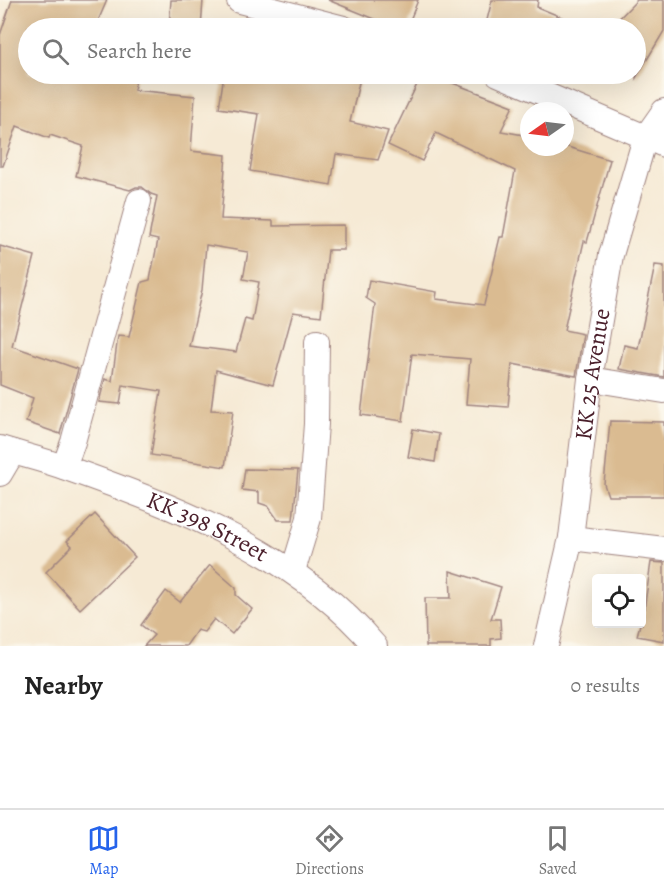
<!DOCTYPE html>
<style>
body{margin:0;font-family:Alegreya,serif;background:#f6f6f6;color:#222}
.controls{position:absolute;right:18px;bottom:18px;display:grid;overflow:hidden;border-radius:6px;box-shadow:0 6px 24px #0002}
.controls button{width:54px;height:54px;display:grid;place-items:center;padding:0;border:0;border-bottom:2px solid #e0e0e0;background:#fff;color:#222;font:30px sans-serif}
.compass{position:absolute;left:520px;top:102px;width:54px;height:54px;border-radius:50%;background:#fff;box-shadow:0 6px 24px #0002;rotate:256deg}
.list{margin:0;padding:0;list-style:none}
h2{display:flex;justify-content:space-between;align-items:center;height:78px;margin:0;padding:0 24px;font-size:26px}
h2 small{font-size:20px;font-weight:400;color:#767676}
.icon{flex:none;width:33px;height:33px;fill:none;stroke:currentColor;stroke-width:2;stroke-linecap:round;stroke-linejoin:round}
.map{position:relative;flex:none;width:664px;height:646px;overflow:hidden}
.search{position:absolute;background:#fff;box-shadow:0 6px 24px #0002;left:18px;right:18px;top:18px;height:66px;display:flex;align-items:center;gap:15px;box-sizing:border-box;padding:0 21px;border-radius:33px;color:#767676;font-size:22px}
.sheet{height:162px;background:#fff}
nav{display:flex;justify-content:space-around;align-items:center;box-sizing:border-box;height:84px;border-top:2px solid #e0e0e0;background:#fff;font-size:16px;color:#767676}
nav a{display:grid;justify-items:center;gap:3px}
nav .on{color:#2563eb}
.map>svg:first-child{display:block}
.building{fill:#dabb91;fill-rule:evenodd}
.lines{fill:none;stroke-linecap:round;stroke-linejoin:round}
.minor-casing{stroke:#a08480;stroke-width:26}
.minor{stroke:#fff;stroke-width:24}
.labels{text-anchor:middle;stroke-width:6;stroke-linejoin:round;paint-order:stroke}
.street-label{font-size:24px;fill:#4a1f2b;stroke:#fbf7ec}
</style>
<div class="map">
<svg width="664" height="646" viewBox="0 0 664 646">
<rect width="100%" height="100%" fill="#fbf7ec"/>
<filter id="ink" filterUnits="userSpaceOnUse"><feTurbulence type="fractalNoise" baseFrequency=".0167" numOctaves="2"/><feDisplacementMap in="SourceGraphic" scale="12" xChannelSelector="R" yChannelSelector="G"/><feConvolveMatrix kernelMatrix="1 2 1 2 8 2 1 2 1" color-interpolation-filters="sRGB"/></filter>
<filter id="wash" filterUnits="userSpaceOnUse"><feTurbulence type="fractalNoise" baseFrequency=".008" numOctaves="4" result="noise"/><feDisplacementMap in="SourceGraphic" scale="24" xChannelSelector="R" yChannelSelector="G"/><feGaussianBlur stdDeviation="1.35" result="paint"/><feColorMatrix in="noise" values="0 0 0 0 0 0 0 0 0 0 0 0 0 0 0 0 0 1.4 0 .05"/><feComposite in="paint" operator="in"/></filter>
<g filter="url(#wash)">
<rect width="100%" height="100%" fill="#f6ead5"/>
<g id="blocks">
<g class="building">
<path d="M12,0H107L95,28H28V74H137L134,90L195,96L191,151L226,155L221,219L273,221V226L344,225V250H328L321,316L293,312L273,385L216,370L211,410L233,411L225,467L151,455L161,391L123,385L120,404L99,402L105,379L112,381L118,336L129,337L142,282L150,280L158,240L149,238L157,196L151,194L142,187H136L130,190L76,176L83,146L50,135L49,138L17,126L3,166H0V35ZM206,245L248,252L243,279L259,282L252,321L245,319L236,352L189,346L202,290Z"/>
<polygon points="171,0 203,0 201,28 169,28"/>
<polygon points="328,0 418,0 407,28 397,28"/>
<polygon points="492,0 538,0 537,7 588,28 485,28"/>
<polygon points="637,0 664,0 664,31 636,78 636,28 610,28"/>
<polygon points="224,74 361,74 350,122 388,131 378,160 336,154 331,185 250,171 259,114 219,108"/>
<polygon points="422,74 429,74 513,106 501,131 529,136 529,147 568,147 610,160 587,242 584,241 564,330 583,334 576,376 512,364 508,407 466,404 470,359 412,354 403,421 361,415 375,304 366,298 369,280 437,292 436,299 484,305 500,237 503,237 515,171 436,133 422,161 388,145"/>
<polygon points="0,246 35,256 12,346 78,369 60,434 26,422 33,398 0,385"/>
<polygon points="655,265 664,266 664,377 619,369 624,345 638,348"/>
<polygon points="610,421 664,422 664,496 608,496 604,484"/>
<polygon points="413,429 439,434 435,462 408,457"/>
<polygon points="245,469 298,470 293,520 278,520 268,506 259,503 259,492 242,490"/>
<polygon points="95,514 135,557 80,609 46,572 72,546 67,541"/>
<polygon points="651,562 664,563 664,641 637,636 640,624 642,624"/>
<polygon points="210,565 236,588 236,595 252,609 232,634 214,619 204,632 197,630 186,646 144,646 154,635 141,625 166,591 180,602"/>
<polygon points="450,571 501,587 491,619 500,619 501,638 491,639 491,646 426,646 425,598 451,598"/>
</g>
</g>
</g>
<g filter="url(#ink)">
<use href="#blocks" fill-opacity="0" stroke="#a08480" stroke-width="1.5"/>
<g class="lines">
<g class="minor-casing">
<g id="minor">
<polyline points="239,1 344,28"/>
<polyline points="498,74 664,145"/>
<polyline points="590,379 664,391"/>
<path id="s1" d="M0,448C22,455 44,460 66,468C177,507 297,553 375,646"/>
<polyline points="64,467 73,442 139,201"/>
<polyline points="0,474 13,452"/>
<polyline points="571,538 664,549"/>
<polyline points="293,571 309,518 316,424 317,342"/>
<path id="s2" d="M546,646L571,538L590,379L611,255L645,138L664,111"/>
</g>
</g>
<use href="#minor" class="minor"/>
</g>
</g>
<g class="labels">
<g class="street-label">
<text dy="8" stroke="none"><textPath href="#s2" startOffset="276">KK 25 Avenue</textPath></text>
<text dy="8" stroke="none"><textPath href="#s1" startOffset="222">KK 398 Street</textPath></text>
</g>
</g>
</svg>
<div class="controls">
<button><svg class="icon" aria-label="locate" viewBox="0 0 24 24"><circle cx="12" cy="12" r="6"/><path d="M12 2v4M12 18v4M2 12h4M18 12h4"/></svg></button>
</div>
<svg class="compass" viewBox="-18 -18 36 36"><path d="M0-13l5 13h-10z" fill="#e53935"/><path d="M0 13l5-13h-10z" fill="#767676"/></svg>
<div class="search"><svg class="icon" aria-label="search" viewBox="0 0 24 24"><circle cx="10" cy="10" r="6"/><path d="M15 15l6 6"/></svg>Search here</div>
</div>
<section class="sheet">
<h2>Nearby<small>0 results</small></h2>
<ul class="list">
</ul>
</section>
<nav>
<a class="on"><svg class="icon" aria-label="map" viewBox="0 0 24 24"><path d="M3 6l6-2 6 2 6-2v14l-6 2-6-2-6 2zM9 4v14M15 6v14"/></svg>Map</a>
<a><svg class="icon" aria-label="directions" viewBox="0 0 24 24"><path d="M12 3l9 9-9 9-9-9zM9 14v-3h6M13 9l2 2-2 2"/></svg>Directions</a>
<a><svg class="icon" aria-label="saved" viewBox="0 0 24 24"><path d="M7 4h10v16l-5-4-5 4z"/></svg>Saved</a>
</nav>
